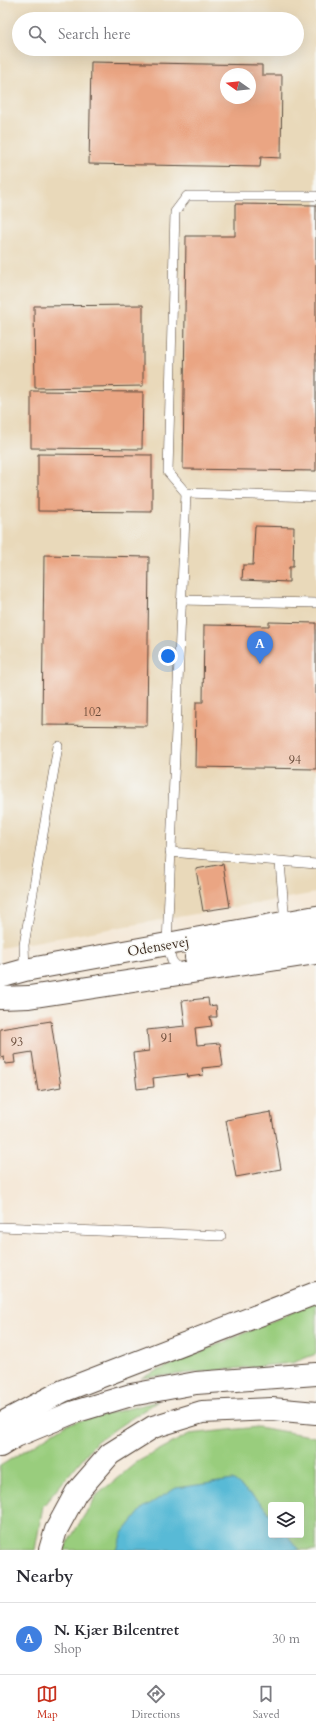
<!DOCTYPE html>
<meta charset="utf-8">
<style>
body{margin:0;font-family:Cardo,serif;background:#f2f2f3;color:#2b2b33}
.controls{position:absolute;right:12px;bottom:12px;display:grid;overflow:hidden;border-radius:4px;box-shadow:0 4px 16px #0002}
.controls button{width:36px;height:36px;display:grid;place-items:center;padding:0;border:0;border-bottom:1px solid #e1e1e2;background:#fff;color:#2b2b33;font:20px sans-serif}
.compass{position:absolute;left:220px;top:68px;width:36px;height:36px;border-radius:50%;background:#fff;box-shadow:0 4px 16px #0002;rotate:285deg}
.you{position:absolute;left:168px;top:656px;width:14px;height:14px;margin:-10px;border:3px solid #fff;border-radius:50%;background:#1a73e8;box-shadow:0 0 0 6px #1a73e833}
.badge{display:grid;place-items:center;width:26px;height:26px;border-radius:50%;background:#c8321e;color:#fff;font-size:13px;font-weight:700}
.pin{position:absolute;translate:-50% -33px;filter:drop-shadow(0 1px 2px #0008)}
.pin::after{content:'';position:absolute;top:21px;width:14px;height:12px;background:inherit;clip-path:polygon(0 0,100% 0,50% 100%)}
.list{margin:0;padding:0;list-style:none}
h2{display:flex;justify-content:space-between;align-items:center;height:52px;margin:0;padding:0 16px;font-size:17px}
h2 small{font-size:13px;font-weight:400;color:#7c7c81}
.list li{display:grid;grid-template-columns:26px 1fr auto;gap:12px;align-items:center;box-sizing:border-box;height:72px;padding:0 16px;border-top:1px solid #e1e1e2}
.list b{display:block;font-size:15px;white-space:nowrap}
.list p{margin:0;font-size:13px;white-space:nowrap;color:#7c7c81}
.list em{font-size:13px;font-style:normal;color:#7c7c81}
.icon{flex:none;width:22px;height:22px;fill:none;stroke:currentColor;stroke-width:2;stroke-linecap:round;stroke-linejoin:round}
.map{position:relative;flex:none;width:316px;height:1550px;overflow:hidden}
.search{position:absolute;background:#fff;box-shadow:0 4px 16px #0002;left:12px;right:12px;top:12px;height:44px;display:flex;align-items:center;gap:10px;box-sizing:border-box;padding:0 14px;border-radius:22px;color:#7c7c81;font-size:15px}
.sheet{height:124px;background:#fff}
nav{display:flex;justify-content:space-around;align-items:center;box-sizing:border-box;height:56px;border-top:1px solid #e1e1e2;background:#fff;font-size:11px;color:#7c7c81}
nav a{display:grid;justify-items:center;gap:2px}
nav .on{color:#c8321e}
.map>svg:first-child{display:block}
.built{fill:#e9d9ba;fill-rule:evenodd}
.green{fill:#99cd7d;stroke:#6a7c4e;fill-rule:evenodd}
.water{fill:#58bad6;stroke:#4a727a}
.building{fill:#eaa583;fill-rule:evenodd}
.lines{fill:none;stroke-linecap:round;stroke-linejoin:round}
.lane-casing{stroke:#57473a;stroke-width:10}
.secondary-casing{stroke:#57473a;stroke-width:24}
.primary-casing{stroke:#57473a;stroke-width:24}
.highway-casing{stroke:#57473a;stroke-width:24}
.lane{stroke:#fff;stroke-width:9}
.secondary{stroke:#fff;stroke-width:22}
.primary{stroke:#fff;stroke-width:22}
.highway{stroke:#fff;stroke-width:22}
.labels{text-anchor:middle;stroke-width:3;stroke-linejoin:round;paint-order:stroke}
.number-label{font-size:12px;fill:#674937}
.street-label{font-size:14px;fill:#3b2a1e;stroke:#f6f6f2}
</style>
<div class="map">
<svg width="316" height="1550" viewBox="0 0 316 1550">
<rect width="100%" height="100%" fill="#f6f6f2"/>
<filter id="ink" filterUnits="userSpaceOnUse"><feTurbulence type="fractalNoise" baseFrequency=".025" numOctaves="2"/><feDisplacementMap in="SourceGraphic" scale="8" xChannelSelector="R" yChannelSelector="G"/><feConvolveMatrix kernelMatrix="1 2 1 2 8 2 1 2 1" color-interpolation-filters="sRGB"/></filter>
<filter id="wash" filterUnits="userSpaceOnUse"><feTurbulence type="fractalNoise" baseFrequency=".012" numOctaves="4" result="noise"/><feDisplacementMap in="SourceGraphic" scale="16" xChannelSelector="R" yChannelSelector="G"/><feGaussianBlur stdDeviation="0.9" result="paint"/><feColorMatrix in="noise" values="0 0 0 0 0 0 0 0 0 0 0 0 0 0 0 0 0 1.4 0 .05"/><feComposite in="paint" operator="in"/></filter>
<g filter="url(#wash)">
<rect width="100%" height="100%" fill="#f5e9d9"/>
<path class="built" d="M0,0H316V893L0,948ZM19,19H297V49H19ZM226,74H250V98H226Z"/>
<g class="green">
<polygon points="316,1302 316,1354 292,1363 141,1378"/>
<polygon points="158,1401 97,1441 43,1506 35,1550 0,1550 0,1466 67,1424"/>
<path d="M258,1427L316,1437V1550H63L97,1495L137,1462L189,1434ZM271,1505H301V1535H271Z"/>
</g>
<polygon class="water" points="233,1480 259,1501 271,1515 271,1535 287,1535 299,1550 117,1550 123,1533 143,1508 176,1488"/>
<g id="blocks">
<g class="building">
<path d="M91,62L262,65V75H282L281,158L261,157L260,167L89,164ZM226,74H250V98H226Z"/>
<polygon points="235,204 316,205 316,471 183,469 186,236 235,236"/>
<polygon points="143,305 143,386 35,388 34,306"/>
<polygon points="31,391 143,392 142,449 31,448"/>
<polygon points="38,454 152,455 152,512 38,511"/>
<polygon points="255,526 294,527 293,567 289,567 289,582 242,580 243,565 253,565"/>
<polygon points="44,555 149,557 147,726 42,725"/>
<polygon points="269,622 316,623 316,769 195,767 196,702 203,702 204,625 269,626"/>
<polygon points="223,864 230,907 203,911 196,869"/>
<polygon points="208,998 209,1006 216,1005 217,1017 210,1017 212,1026 195,1028 197,1045 220,1043 223,1066 202,1068 203,1075 188,1077 187,1074 153,1078 154,1087 137,1089 133,1053 149,1051 147,1030 185,1026 182,1001"/>
<polygon points="51,1021 61,1087 38,1091 32,1052 14,1055 15,1063 5,1064 4,1057 0,1058 0,1029"/>
<polygon points="271,1112 281,1169 236,1177 226,1120"/>
</g>
</g>
</g>
<g filter="url(#ink)">
<use href="#blocks" fill-opacity="0" stroke="#57473a" stroke-width="1"/>
<g class="lines">
<g class="lane-casing">
<g id="lane">
<polyline points="186,493 316,497"/>
<polyline points="181,600 316,603"/>
<polyline points="170,852 316,864"/>
<polyline points="280,862 285,923"/>
<polyline points="25,970 24,945 58,746"/>
<polyline points="182,972 172,961 167,944 186,493 168,472 175,212 187,196 316,196"/>
<polyline points="0,1227 221,1236"/>
</g>
</g>
<g class="secondary-casing">
<g id="secondary">
<polyline points="196,957 316,935"/>
<polyline points="0,977 25,970 316,917"/>
<polyline points="0,998 29,997 316,953"/>
</g>
</g>
<g class="primary-casing">
<polyline id="primary" points="50,1550 56,1530 76,1493 110,1454 153,1427 202,1412 272,1409 316,1413"/>
</g>
<g class="highway-casing">
<g id="highway">
<polyline points="0,1424 63,1391 316,1293"/>
<polyline points="0,1446 16,1436 74,1412 131,1395 196,1383 316,1374"/>
</g>
</g>
<use href="#lane" class="lane"/>
<use href="#secondary" class="secondary"/>
<use href="#primary" class="primary"/>
<use href="#highway" class="highway"/>
</g>
</g>
<g class="labels">
<g class="number-label">
<text x="92" y="716">102</text>
<text x="295" y="764">94</text>
<text x="167" y="1042">91</text>
<text x="17" y="1046">93</text>
</g>
<g class="street-label">
<text transform="translate(158 946) rotate(-10)" y="5">Odensevej</text>
</g>
</g>
</svg>
<div class="controls">
<button><svg class="icon" aria-label="layers" viewBox="0 0 24 24"><path d="M12 4l9 5-9 5-9-5zM3 14l9 5 9-5"/></svg></button>
</div>
<svg class="compass" viewBox="-18 -18 36 36"><path d="M0-13l5 13h-10z" fill="#e53935"/><path d="M0 13l5-13h-10z" fill="#7c7c81"/></svg>
<div class="you"></div>
<div class="pin badge" style="left:260px;top:664px;background:#3f7fe0">A</div>
<div class="search"><svg class="icon" aria-label="search" viewBox="0 0 24 24"><circle cx="10" cy="10" r="6"/><path d="M15 15l6 6"/></svg>Search here</div>
</div>
<section class="sheet">
<h2>Nearby<small></small></h2>
<ul class="list">
<li><span class="badge" style="background:#3f7fe0">A</span><div><b>N. Kjær Bilcentret</b><p>Shop</p></div><em>30 m</em></li>
</ul>
</section>
<nav>
<a class="on"><svg class="icon" aria-label="map" viewBox="0 0 24 24"><path d="M3 6l6-2 6 2 6-2v14l-6 2-6-2-6 2zM9 4v14M15 6v14"/></svg>Map</a>
<a><svg class="icon" aria-label="directions" viewBox="0 0 24 24"><path d="M12 3l9 9-9 9-9-9zM9 14v-3h6M13 9l2 2-2 2"/></svg>Directions</a>
<a><svg class="icon" aria-label="saved" viewBox="0 0 24 24"><path d="M7 4h10v16l-5-4-5 4z"/></svg>Saved</a>
</nav>
